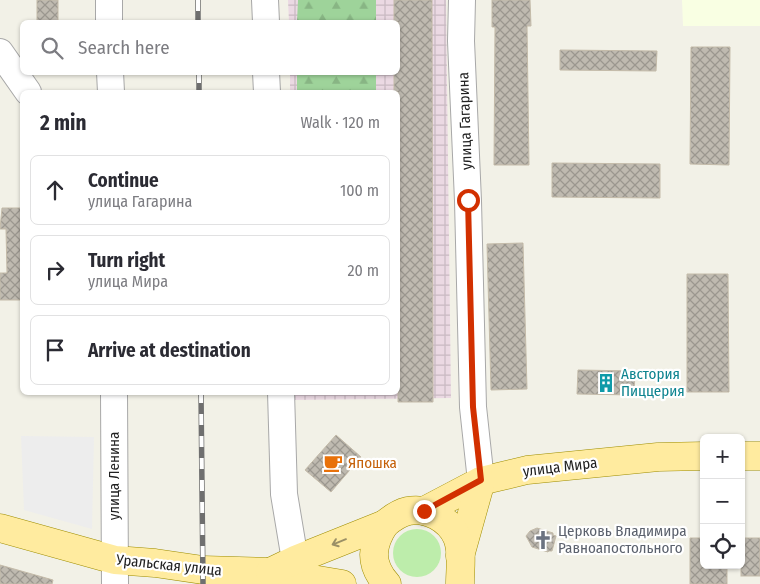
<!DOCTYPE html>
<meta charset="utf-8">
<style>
body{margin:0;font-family:"Fira Sans Condensed",sans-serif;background:#f7f7f7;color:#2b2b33}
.controls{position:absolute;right:15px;bottom:15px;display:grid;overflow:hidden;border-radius:8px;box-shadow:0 1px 4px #0004}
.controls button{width:45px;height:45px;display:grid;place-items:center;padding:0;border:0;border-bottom:1px solid #e1e1e2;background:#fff;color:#2b2b33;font:25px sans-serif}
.stop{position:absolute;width:15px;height:15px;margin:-11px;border:4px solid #d23000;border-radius:50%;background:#fff}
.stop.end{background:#d23000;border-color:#fff;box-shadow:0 1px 5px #0008}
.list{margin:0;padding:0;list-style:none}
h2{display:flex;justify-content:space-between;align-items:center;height:65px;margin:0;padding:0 20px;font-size:21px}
h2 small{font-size:16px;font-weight:400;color:#7c7c81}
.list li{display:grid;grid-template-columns:32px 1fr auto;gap:15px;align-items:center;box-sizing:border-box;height:70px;margin:0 10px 10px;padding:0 10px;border:1px solid #e1e1e2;border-radius:8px}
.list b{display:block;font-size:19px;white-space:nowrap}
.list p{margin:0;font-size:16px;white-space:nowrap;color:#7c7c81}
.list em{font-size:16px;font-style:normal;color:#7c7c81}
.icon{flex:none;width:28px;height:28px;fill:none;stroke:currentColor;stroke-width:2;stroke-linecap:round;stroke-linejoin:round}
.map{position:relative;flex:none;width:760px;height:584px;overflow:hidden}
.search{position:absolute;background:#fff;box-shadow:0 1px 4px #0004;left:20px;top:20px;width:380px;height:55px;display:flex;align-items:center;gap:12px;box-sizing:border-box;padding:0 18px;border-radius:8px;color:#7c7c81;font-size:19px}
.panel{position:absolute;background:#fff;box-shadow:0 1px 4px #0004;left:20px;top:90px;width:380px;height:305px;border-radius:8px}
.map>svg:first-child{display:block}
.industrial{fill:url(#industrial-grid)}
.education{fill:#f9ffe3}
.grass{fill:#bdedab}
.forest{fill:url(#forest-firs)}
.parking{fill:#ededed}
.building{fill:url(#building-cross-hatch);stroke:#c4bba9}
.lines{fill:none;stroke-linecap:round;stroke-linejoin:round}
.minor-casing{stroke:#a8a8a8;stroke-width:28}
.major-casing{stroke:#9e8d00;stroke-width:29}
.minor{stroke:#fff;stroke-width:26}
.major{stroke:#ffeb9f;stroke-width:28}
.rail-casing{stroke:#6f6f6f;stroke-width:5.5}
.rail{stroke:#fff;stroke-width:4;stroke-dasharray:11;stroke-linecap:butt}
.oneway{stroke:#9b9066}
.route{stroke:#d23000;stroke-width:6}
.labels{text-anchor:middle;stroke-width:4.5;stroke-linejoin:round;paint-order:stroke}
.street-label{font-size:15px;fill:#212121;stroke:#fff}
.culture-label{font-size:15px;fill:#0d838f;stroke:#fff;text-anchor:start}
.food-label{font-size:15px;fill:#c56008;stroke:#fff;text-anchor:start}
.worship-label{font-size:15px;fill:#5b616d;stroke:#fff;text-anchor:start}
</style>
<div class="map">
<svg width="760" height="584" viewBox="0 0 760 584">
<defs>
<pattern id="industrial-grid" width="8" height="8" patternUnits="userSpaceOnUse" patternTransform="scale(1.25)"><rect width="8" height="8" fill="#ebd9e3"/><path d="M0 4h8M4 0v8" fill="none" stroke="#c9bac2"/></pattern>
<pattern id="forest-firs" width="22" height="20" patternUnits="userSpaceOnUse" patternTransform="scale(1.25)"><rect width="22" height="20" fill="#9ed39a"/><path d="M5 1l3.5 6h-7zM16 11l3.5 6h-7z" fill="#88b584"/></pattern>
<pattern id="building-cross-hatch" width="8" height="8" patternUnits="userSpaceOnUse" patternTransform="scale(1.25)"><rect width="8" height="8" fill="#bfbab0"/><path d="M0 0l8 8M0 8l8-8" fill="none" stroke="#9b978f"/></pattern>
</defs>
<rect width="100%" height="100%" fill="#f2f1e7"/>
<polygon class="industrial" points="288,0 446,0 451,398 295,400 295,393 398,392 398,92 290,92 290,73 398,72 398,22 289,22"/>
<polygon class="education" points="682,0 760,0 760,26 683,26"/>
<circle class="grass" cx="417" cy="553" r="24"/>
<g class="forest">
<polygon points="298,0 376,0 376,22 297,22"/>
<rect x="297" y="73" width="79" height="19"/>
</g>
<polygon class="parking" points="21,436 94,437 92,529 24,510"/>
<g class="building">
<rect x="37" y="0" width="21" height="22"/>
<polygon points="394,0 432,0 433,402 398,402 398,92 394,92 394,72 398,72 398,22 394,22"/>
<polygon points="492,0 530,0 531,26 527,26 529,165 494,165 495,27 492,27"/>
<polygon points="691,47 730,47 729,165 690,164"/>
<polygon points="560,50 657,51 656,71 560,70"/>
<polygon points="552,163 660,164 660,198 552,197"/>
<polygon points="2,208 22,208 22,300 0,300 0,273 7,273 6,229 0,229"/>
<polygon points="523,243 527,389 491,390 487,244"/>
<polygon points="687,274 728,274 729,392 687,392"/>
<polygon points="578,370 635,371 634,395 577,394"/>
<polygon points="336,435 361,457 331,492 305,470"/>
<polygon points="537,528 553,533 553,535 556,536 552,551 549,551 548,552 532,547 526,536 530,531"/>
<polygon points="690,538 704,538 704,565 727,565 727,584 690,584"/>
<rect x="741" y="538" width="19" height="38"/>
<polygon points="0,565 53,580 52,584 0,584"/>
</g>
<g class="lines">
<g class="minor-casing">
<g id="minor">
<polyline points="109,0 109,22"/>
<polyline points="265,0 266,22"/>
<polyline points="462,0 461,41 468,201 473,407 481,481"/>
<polyline points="0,52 28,92"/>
<polyline points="110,72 111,92"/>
<polyline points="266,72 267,92"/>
<polyline points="114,392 115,584"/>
<polyline points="281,392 284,494 295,560"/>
</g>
</g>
<g class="major-casing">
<g id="major">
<polyline points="741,456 760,456"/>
<polyline points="424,511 481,481 527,470 658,457 704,456"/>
<path d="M385,524C371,545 369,564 387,584"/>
<polyline points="0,528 115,560 155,563 203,570 270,572 342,584"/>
<polyline points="460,556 481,481"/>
<path d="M270,572L295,560L385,524C392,518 399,513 408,511C427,507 449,519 457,537C463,551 460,569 460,584"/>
</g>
</g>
<use href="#minor" class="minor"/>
<use href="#major" class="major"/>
<g class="rail-casing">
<g id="rail">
<polyline points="198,0 198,22"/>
<polyline points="199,72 199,92"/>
<polyline points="201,392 203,584"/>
</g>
</g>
<use href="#rail" class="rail"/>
</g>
<defs><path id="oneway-shaft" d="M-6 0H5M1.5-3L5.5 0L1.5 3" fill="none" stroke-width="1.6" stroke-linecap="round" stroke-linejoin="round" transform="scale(1.25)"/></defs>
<use class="oneway" href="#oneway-shaft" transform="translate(339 542) rotate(158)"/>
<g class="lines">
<polyline class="route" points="424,511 481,480 473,407 468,200"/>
</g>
<defs>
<g id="building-bare" transform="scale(1.5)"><path d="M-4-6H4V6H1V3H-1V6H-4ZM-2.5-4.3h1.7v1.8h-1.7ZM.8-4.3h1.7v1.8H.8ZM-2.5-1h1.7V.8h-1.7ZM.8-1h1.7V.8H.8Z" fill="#0f9aa8" stroke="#fff" stroke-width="2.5" paint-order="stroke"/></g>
<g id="cafe-bare" transform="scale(1.5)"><path d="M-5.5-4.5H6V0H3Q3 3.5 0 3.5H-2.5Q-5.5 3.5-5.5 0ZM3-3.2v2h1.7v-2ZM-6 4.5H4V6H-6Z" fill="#e8710a" stroke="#fff" stroke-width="2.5" paint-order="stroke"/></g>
<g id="church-bare" transform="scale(1.5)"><path d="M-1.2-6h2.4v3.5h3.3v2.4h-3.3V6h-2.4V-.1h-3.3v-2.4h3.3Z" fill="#6b7280" stroke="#fff" stroke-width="2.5" paint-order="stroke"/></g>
</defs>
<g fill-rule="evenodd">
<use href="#building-bare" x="606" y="383"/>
<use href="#cafe-bare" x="333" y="463"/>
<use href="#church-bare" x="543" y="540"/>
</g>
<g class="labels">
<g class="street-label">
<text transform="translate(465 121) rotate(-92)" y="5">улица Гагарина</text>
<text transform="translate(560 467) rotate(-7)" y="5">улица Мира</text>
<text transform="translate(114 476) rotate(-90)" y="5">улица Ленина</text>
<text transform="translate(169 565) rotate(6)" y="5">Уральская улица</text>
</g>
<g class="culture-label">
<text x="621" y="379">Австория<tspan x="621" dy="17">Пиццерия</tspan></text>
</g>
<g class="food-label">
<text x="348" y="468">Япошка</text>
</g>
<g class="worship-label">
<text x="558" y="536">Церковь Владимира<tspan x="558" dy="17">Равноапостольного</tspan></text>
</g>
</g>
</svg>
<div class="controls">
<button>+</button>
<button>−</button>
<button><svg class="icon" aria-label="locate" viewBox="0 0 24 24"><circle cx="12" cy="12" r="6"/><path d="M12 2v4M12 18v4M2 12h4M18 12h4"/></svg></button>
</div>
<div class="stop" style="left:468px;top:200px"></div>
<div class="stop end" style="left:424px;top:511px"></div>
<div class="search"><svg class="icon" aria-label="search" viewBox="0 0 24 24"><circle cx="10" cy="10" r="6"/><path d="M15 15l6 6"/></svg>Search here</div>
<section class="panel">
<h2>2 min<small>Walk · 120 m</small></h2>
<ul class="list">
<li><svg class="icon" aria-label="ahead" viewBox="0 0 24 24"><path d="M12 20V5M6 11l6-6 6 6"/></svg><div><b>Continue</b><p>улица Гагарина</p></div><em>100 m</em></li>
<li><svg class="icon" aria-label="right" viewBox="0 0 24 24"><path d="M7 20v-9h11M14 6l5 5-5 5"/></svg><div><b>Turn right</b><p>улица Мира</p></div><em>20 m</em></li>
<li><svg class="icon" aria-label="arrive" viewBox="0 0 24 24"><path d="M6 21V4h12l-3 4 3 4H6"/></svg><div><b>Arrive at destination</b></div></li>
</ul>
</section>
</div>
